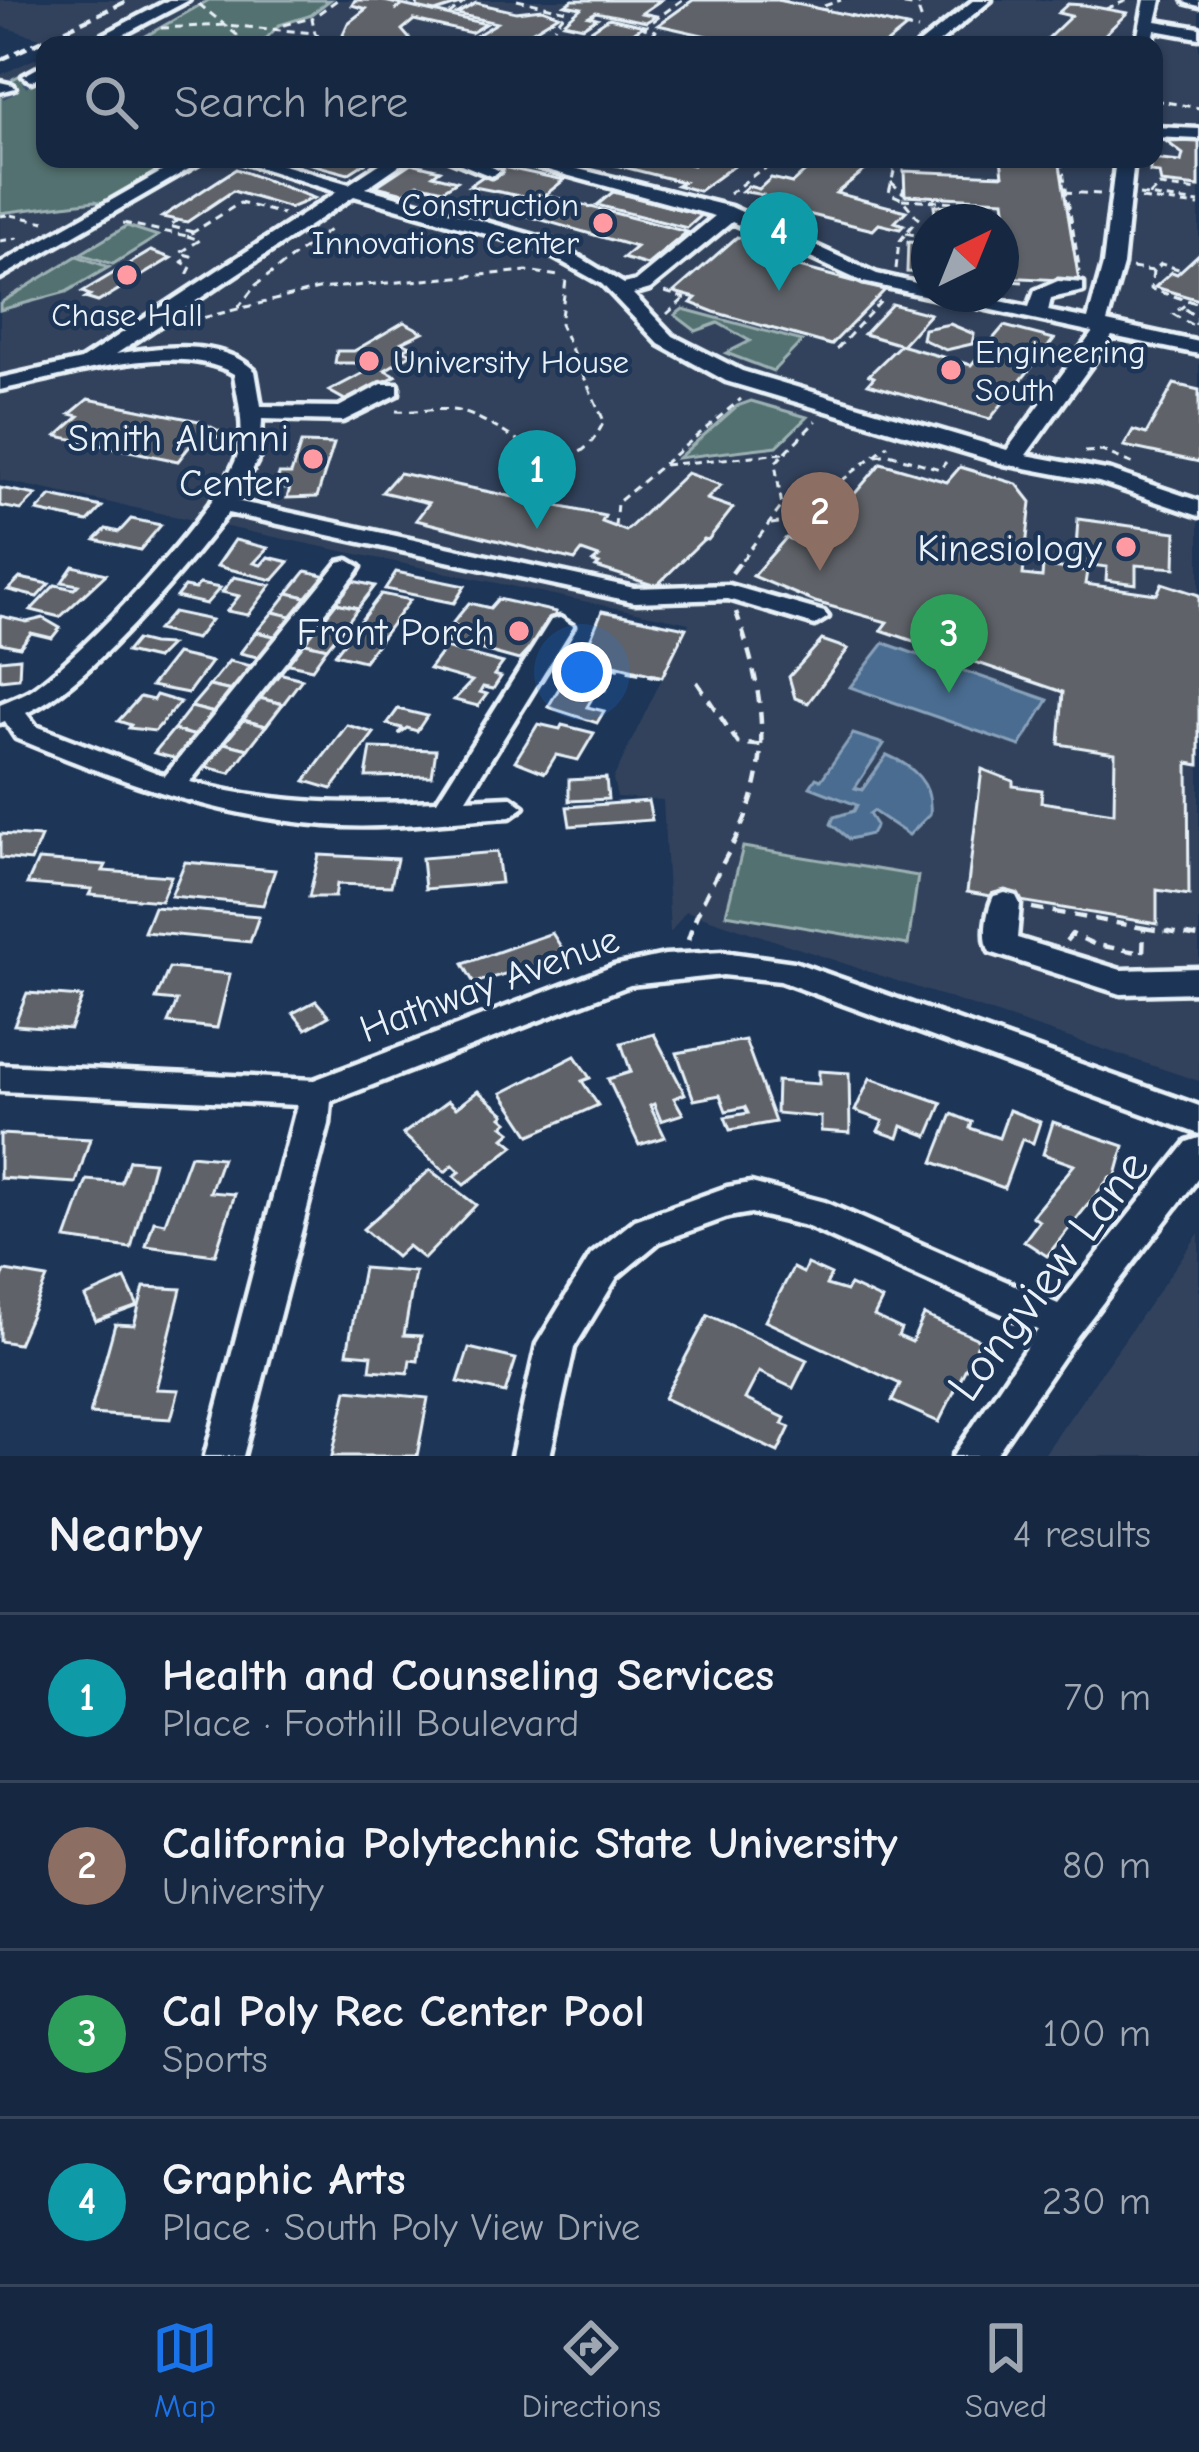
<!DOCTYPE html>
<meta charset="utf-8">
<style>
body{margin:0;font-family:"Comic Neue",sans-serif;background:#1f3048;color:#f1f3f6}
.compass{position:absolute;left:911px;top:204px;width:108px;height:108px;border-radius:50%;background:#162841;box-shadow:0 3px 9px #0004;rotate:43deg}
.you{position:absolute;left:582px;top:672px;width:42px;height:42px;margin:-30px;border:9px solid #fff;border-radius:50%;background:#1a73e8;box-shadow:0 0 0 18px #1a73e833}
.badge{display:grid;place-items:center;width:78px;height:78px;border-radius:50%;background:#1a73e8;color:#fff;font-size:39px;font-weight:700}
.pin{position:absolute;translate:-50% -99px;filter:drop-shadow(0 3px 6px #0008)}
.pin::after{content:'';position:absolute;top:63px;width:42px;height:36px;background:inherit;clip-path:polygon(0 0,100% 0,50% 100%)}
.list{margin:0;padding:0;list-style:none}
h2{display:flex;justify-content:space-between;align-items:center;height:156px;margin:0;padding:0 48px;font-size:51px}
h2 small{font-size:39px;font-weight:400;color:#9ea6b1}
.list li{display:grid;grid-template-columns:78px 1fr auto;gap:36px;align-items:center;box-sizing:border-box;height:168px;padding:0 48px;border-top:3px solid #35445a}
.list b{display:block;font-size:45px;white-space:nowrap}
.list p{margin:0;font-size:39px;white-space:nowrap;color:#9ea6b1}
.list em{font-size:39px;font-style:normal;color:#9ea6b1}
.icon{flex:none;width:66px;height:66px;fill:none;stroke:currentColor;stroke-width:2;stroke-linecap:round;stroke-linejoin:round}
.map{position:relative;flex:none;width:1199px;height:1456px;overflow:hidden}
.search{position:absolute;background:#162841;box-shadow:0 3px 9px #0004;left:36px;right:36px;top:36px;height:132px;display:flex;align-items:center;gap:30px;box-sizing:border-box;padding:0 42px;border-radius:24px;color:#9ea6b1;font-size:45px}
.sheet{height:828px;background:#162841}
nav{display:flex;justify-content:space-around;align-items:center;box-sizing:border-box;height:168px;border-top:3px solid #35445a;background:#162841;font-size:33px;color:#9ea6b1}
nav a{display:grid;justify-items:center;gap:6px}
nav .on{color:#1a73e8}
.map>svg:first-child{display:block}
.built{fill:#30435c;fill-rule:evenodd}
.green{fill:#527170;stroke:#9db1b4;stroke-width:3}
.water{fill:#4a6c90;stroke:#89a1ba;stroke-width:3}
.building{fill:#5e6369;stroke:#e8f1f8;stroke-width:3}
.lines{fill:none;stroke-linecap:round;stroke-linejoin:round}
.minor-tunnel{stroke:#3b516f;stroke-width:16;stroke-dasharray:16 9;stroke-linecap:butt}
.minor-casing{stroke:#e8f1f8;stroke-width:9}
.path-far1{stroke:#e8f1f8;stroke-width:3;stroke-dasharray:8 6;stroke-linecap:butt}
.path{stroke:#e8f1f8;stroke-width:4.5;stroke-dasharray:12 9;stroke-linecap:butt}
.minor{fill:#1d3557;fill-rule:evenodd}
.rail{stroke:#e8f1f8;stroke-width:4.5;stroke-dasharray:12 6;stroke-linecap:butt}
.poi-dot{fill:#ff9aa2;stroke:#1d3557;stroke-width:4.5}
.labels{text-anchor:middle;stroke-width:9;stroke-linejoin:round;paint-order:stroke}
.far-poi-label{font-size:33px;fill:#e8f1f8;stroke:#1d3557;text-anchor:start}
.poi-label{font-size:39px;fill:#e8f1f8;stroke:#1d3557;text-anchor:end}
.street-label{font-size:39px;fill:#e8f1f8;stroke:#1d3557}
.near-street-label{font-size:48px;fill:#e8f1f8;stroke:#1d3557}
</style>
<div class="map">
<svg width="1199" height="1456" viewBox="0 0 1199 1456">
<rect width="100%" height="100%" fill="#1d3557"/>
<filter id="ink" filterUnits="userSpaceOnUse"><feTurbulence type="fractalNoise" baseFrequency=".00833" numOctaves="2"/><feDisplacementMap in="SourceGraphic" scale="24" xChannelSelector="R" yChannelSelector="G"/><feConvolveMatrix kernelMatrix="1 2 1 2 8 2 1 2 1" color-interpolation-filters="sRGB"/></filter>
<g filter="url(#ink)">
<g class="built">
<path d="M0,0H1199V1081L686,911L670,933L663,800L617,797L613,779L689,623L0,480V75L45,54V159H1154V45H63L0,26ZM929,222H1001V294H929Z"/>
<polygon points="1199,1233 1199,1456 1043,1456"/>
</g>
<g class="green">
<polygon points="209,0 330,0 309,16 279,25 260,45 130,45"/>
<polygon points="22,74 36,78 45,74 45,159 191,159 115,206 95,201 0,213 0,86"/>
<polygon points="127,226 158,236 113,264 80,254"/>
<polygon points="77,256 109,267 66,292 0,310 0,303"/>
<polygon points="683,309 802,341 773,371 726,353 750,341 718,323 696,331 675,315"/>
<polygon points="751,401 807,417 777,446 678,458 737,406"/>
<polygon points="743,847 918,876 908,945 726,914"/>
</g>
<g class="water">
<polygon points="884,643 1048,700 1020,746 850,687"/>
<path d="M853,734L884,744L855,788L862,790L887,755C913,766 933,783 930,814L909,835L873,811L869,814L876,825L871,834L849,839L831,824L834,817L854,811L857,805L810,787L816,778L821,780Z"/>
</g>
<g class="building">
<polygon points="355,0 380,0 486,24 471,33 414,20 402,30 415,45 347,45 343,34 348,23 366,9 352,5"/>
<polygon points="418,0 462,0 463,3 435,12 417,8"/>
<polygon points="573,0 661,0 642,13 656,16 646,22 596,12 589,16 597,18 583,27 564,23 581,8 565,5"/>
<polygon points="693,0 777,0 907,27 885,45 830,45 801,39 793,45 747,45 658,25"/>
<polygon points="476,3 516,12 542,9 559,15 510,45 461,45 497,23 457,14"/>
<polygon points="1068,4 1084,5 1127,13 1094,45 1041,45 1071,16 1058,13"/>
<polygon points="609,18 644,26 634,32 649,35 634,45 593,41 602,35 588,32"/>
<polygon points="1199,141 1199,187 1161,183 1159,173 1150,172 1150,159 1181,162 1183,154 1167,142"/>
<polygon points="320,159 351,159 365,163 348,174 311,164"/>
<polygon points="592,159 669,159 693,165 700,159 743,159 699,191 677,185 683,182"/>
<polygon points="819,159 879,159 836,193 906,211 895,222 904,225 900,229 879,224 873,230 759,202 763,195 742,191 748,186 759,189 771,178 792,183"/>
<polygon points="1001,159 1059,159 1079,281 1001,277 1001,247 1010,247 1004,200 905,195 904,171 1003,175"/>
<polygon points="411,163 440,170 433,175 457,181 443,190 418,184 404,193 376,186"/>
<polygon points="498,166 564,180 545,195 687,232 647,265 623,258 636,247 521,214 540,200 469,186"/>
<polygon points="236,169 314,198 290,208 233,191 187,222 162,217"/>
<polygon points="613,192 702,215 687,228 597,205"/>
<polygon points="934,205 989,208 991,222 936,222"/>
<polygon points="737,237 786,249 773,260 885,290 831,345 714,312 691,303 696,298 674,292"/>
<polygon points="908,242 929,243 929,273 907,272"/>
<polygon points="151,251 171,258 98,302 85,298 90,295 82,292"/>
<polygon points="1199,254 1199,300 1155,287 1172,272 1177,274"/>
<polygon points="892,304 930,314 902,345 864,334"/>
<polygon points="404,322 423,332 402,342 411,346 403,350 412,354 385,370 396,376 345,400 329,391 369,370 355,363 335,363 337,351 354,351"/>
<polygon points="950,324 974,334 972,344 946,350 922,339 924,329"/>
<polygon points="1004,326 1054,339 990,419 868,384 874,377 869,375 900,345 971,365"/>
<polygon points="1174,384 1199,390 1199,462 1124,446 1133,430 1146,434"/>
<polygon points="88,399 199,421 223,433 206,445 193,442 178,461 57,436 79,416 70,414"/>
<polygon points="301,443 334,444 317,497 287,498 290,488 274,488 279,474 291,474"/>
<polygon points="881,463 947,482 960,467 1017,484 1031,502 1023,575 1042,577 1043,566 1087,571 1085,584 1157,594 1162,583 1199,595 1199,765 1188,763 1189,895 1157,890 1157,924 967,892 982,769 1013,781 1013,786 1042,790 1041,802 1114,813 1115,753 1059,744 1063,692 881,630 887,622 815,602 753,576 786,538 811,545"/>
<polygon points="399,473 605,516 602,522 626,531 687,473 721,485 707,499 733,508 708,540 704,539 656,586 596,567 599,564 593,562 599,557 582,551 575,560 416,520 429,503 382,492"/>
<polygon points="0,488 36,495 21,510 0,506"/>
<polygon points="51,496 102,507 88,522 37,511"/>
<polygon points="131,519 161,525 140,550 95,540 106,529 119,532"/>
<polygon points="1078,519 1176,532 1175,568 1136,565 1136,584 1106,580 1107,567 1075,563"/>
<polygon points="235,540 268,548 254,563 261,565 268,557 289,562 273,580 217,566"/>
<polygon points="73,566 106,574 60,617 31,610 55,585 74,589 78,585 62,582"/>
<polygon points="306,571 331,577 314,599 288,593"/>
<polygon points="396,572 465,586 454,603 385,589"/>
<polygon points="234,577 271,585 248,615 227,611 239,596 222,592"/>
<polygon points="20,578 49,584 37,597 8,590"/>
<polygon points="349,580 375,586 358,608 332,602"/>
<polygon points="199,584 220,588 206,604 176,597 184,587 195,589"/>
<polygon points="288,593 314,599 299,618 273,612"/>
<polygon points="381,594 410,600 364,661 335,654"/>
<polygon points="498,599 556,612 550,627 519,660 479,649 483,641 475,640 469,648 445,642 456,626 451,625 469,603 490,608"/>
<polygon points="332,602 358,608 343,628 317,622"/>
<polygon points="602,611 686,628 662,677 583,657"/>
<polygon points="173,612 211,620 196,639 157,630"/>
<polygon points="273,612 299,618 283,638 256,632"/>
<polygon points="0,616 27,622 43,618 60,628 52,638 31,633 20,647 0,643"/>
<polygon points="317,622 343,628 327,648 301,642"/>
<polygon points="256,632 283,638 266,659 240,653"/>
<polygon points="136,640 152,644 170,645 156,659 126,652"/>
<polygon points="822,640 848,649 808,703 795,698 789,677"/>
<polygon points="301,642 327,648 312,669 285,663"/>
<polygon points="445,648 503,663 494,675 501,677 493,689 483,687 480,692 487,694 478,706 454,700 472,681 429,669"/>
<polygon points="176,654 211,662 188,693 151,686"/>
<polygon points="20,658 19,678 0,680 0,660"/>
<polygon points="229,661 256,667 236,692 209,686"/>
<polygon points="275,672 302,679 283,704 255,697"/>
<polygon points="567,675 608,685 605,690 598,688 587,707 604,711 597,723 548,707"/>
<polygon points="209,686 236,692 218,714 191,707"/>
<polygon points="156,695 180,702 155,731 129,728 131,725 118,721 140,697 153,700"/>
<polygon points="255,697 283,704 266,726 239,719"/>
<polygon points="191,707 218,714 200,737 173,730"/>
<polygon points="398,709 427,716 417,731 407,728 399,734 402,728 387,724"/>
<polygon points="239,719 266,726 248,749 220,742"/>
<polygon points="538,724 560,729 562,725 594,733 578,760 556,755 545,773 515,761"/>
<polygon points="347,725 374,733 332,789 305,781"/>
<polygon points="173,730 200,737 181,760 154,753"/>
<polygon points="220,742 248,749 230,773 202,766"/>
<polygon points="371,748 436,750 432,776 366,777"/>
<polygon points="606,778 608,799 569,801 569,780"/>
<polygon points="648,801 652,820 570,826 567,807"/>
<polygon points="0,834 41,837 31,861 0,858"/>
<polygon points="497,852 501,883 425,889 422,858"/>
<polygon points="319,855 397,859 391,886 337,884 335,897 309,897"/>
<polygon points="38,860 106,865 103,871 171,876 161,901 89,895 92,889 27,884"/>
<polygon points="185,862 275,870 263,905 171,896"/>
<polygon points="154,907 259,916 250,942 144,932"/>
<polygon points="552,933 567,956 474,983 463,964"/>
<polygon points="169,968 230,974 217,1028 168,1023 177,1001 156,999"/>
<polygon points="27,993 82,997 70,1029 14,1025"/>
<polygon points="316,1001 329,1016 306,1029 293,1013"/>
<polygon points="654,1034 685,1094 674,1098 683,1114 661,1121 654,1104 650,1106 665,1137 639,1145 608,1079 631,1072 621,1043"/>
<polygon points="745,1040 775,1122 730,1130 725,1117 748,1113 745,1107 726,1111 720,1095 694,1100 677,1053"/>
<polygon points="575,1056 590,1078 582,1081 598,1105 530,1135 502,1093"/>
<polygon points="819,1071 849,1073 850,1133 821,1131 821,1117 776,1113 777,1081 819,1084"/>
<polygon points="870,1078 942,1103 928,1136 902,1126 898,1138 878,1131 883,1121 855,1111"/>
<polygon points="478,1091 505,1114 502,1117 508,1122 503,1126 511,1132 504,1138 514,1146 464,1185 454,1176 460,1172 453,1165 445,1172 403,1134 448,1101 456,1108"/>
<polygon points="1009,1110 1040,1122 1033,1143 1022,1139 1004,1188 933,1162 952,1114 972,1122 970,1128 999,1138"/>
<polygon points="1053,1122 1124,1146 1115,1179 1110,1177 1047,1256 1024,1241 1039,1221 1032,1216 1074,1165 1043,1154"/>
<polygon points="0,1134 90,1139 76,1183 0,1178"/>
<polygon points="190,1155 222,1158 210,1192 235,1194 215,1255 146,1246 154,1221 165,1223"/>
<polygon points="129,1160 154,1162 131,1248 66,1239 87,1180 121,1183"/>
<polygon points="430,1170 476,1205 424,1259 408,1246 396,1257 363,1229"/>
<polygon points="807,1264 831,1275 826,1285 846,1291 850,1285 882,1300 874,1316 901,1329 898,1336 912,1342 924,1315 980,1340 939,1422 892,1401 900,1384 765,1321 793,1268 803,1273"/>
<polygon points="363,1268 415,1272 404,1335 421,1336 418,1361 410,1360 408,1373 370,1370 372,1355 347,1353"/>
<polygon points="5,1271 47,1278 18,1344 0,1341 0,1283"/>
<polygon points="125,1279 138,1306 96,1321 85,1297"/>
<polygon points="144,1287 181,1289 156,1389 179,1390 171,1419 90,1414 115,1324 134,1325"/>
<polygon points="708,1315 807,1360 793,1388 759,1372 745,1399 785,1418 782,1424 790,1427 778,1452 664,1398"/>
<polygon points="469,1348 516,1359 505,1393 458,1382"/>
<polygon points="347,1390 428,1398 417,1456 332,1456"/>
</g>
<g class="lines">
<polyline class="minor-tunnel" points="0,92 31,76"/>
<g class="minor-casing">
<g id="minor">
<polygon points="169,0 189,0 104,45 84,45"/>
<polygon points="974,0 991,0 936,45 918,45"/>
<polygon points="1145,0 1161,0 1156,21 1199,28 1199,38 1155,30 1152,45 1136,45"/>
<polygon points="1184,0 1199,0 1199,6 1187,3"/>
<polygon points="534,35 562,42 564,45 528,43 526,40"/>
<polygon points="45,64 45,75 31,81 23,76"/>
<polygon points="0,82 13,85 15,88 0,92"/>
<polygon points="1154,127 1199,129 1199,139 1154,137"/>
<polygon points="184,159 206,159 0,278 0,264"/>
<path d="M233,159H262L349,184L387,159H408L366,188L553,241L624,284L636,281L715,216L508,159H538L731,207L877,274L929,286V294H966L1029,307L1035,291L1058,281L1083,283V291L1051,298L1048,311L1088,319L1103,265L1116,159H1134L1123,265L1107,322L1199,342V354L1112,336L1026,455L1111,471L1199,501V516L1099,482L1004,464L726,381L659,344L602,284L539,249L354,196L116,354C159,347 221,338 255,371L261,406L339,407L382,384H398V394L343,421L262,419L260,455L236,501L634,588L729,585L824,612L828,617L815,625L728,599L634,602L228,513C185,568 87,687 26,713L36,726L165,776L339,562L348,560L360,567L357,572L190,782C275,805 350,805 437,801L551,620L560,618L573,626L466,799L510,797L524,807L510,817C450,820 386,830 326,825C216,817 117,780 16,738L5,721L0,723V704C11,699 24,695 34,688C84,653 217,513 237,457C247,430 238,401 234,374C175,339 64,377 0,390V378L81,360L337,192ZM732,222L863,282L1093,332L1007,450L742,371L673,336L633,294L650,289Z"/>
<polygon points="449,159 475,159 500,171 491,176"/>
<path d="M1005,893L1016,896L1020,904L1017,938L1121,970L1199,968V992L1121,994L990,952C982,938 987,910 994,896Z"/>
<polygon points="723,952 794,962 1199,1106 1199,1134 780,981 723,975 630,985 331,1101 329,1124 243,1456 205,1456 297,1105 0,1091 0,1065 314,1080 614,966 665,955"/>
<polygon points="1199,1138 1199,1177 1077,1336 995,1456 953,1456 1038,1330 806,1226 751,1213 728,1217 659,1242 617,1277 574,1348 550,1456 512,1456 537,1344 591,1255 635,1220 727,1187 751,1183 824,1202 1058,1304 1187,1142"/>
</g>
</g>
<g class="path-far1">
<polyline points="517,0 567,11 554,27"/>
<polyline points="682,0 644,28 656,31 652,37 690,45"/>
<polyline points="780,0 918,30"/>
<polyline points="876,0 917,7"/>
<polyline points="923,0 917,7 923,24"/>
<polyline points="199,4 237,35 234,45"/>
<polyline points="824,6 841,0"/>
<polyline points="1106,9 1128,0"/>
<polyline points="395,10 414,0"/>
<polyline points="449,15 467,0"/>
<polyline points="284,25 312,18"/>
<polyline points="161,28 226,25 315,33"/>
<polyline points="694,39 727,45"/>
<polyline points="329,45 315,33 312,18 337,0"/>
<polyline points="640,45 652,37"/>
<polyline points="1154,100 1199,108"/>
<polyline points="1061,159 1080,272"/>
<polyline points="914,160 958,162"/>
<polyline points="891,182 903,193 904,184"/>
<polyline points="1064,192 1100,194"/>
<polyline points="729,194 759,171 791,159"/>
<polyline points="1139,195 1199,203"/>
<polyline points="1149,196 1159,186 1199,191"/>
<polyline points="902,199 996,204 998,222"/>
<polyline points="1141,199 1199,206"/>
<polyline points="11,215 45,222"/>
<polyline points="0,216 7,215"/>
<polyline points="178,220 169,226 193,232"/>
<polyline points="123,223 187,236 240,203 283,214"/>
<polyline points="906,233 929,238"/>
<polyline points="187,236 200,240 180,253 191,256 182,262 191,267 187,275"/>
<polyline points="0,241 18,238"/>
<polyline points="1132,268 1153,271 1161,264 1182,270"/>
<polyline points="896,269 899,242 918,218 902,199 889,193 896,163 916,159"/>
<polyline points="1153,271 1151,289 1199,304"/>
<polyline points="1001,281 1025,282"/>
<polyline points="665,292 694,301"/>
<polyline points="238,308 256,285 333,227"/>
<polyline points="1185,309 1197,318 1195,327 1173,314 1190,301"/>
<polyline points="667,314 685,298"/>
<polyline points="190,321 318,289 527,271 558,276"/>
<polyline points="837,349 882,300"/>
<path d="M396,411C418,413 441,406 462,412C515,427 568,500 604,421L560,324L566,280"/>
<polyline points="1085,452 1102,451 1136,465"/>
<polyline points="876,456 889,454 940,469 946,462"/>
<polyline points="664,465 783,453"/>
<polyline points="771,524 788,522 888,445"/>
<polyline points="615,527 617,503 741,399"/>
<polyline points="742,560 782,506 775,463 816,421"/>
</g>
<g class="path">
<polyline points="732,573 744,557"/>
<polyline points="566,658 665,678"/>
<polyline points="697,682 738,743 765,746"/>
<polyline points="1032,908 1144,928 1143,953 1096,945 1072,934 1066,941"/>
<polyline points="1144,928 1199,937"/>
<path d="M688,940C699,903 719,872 736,838C775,761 764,691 736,612"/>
</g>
<use href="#minor" class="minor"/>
<polyline class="rail" points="0,60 129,0"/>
</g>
</g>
<g class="poi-dot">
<circle cx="603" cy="223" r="12"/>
<circle cx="127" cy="275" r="12"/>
<circle cx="369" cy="361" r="12"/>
<circle cx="951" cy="370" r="12"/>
<circle cx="313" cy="459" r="12"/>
<circle cx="1126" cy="547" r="12"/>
<circle cx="519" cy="631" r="12"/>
</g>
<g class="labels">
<g class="far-poi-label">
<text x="579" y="216" text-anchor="end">Construction<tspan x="579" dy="38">Innovations Center</tspan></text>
<text x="127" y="326" text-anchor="middle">Chase Hall</text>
<text x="975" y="363">Engineering<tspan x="975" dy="38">South</tspan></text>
<text x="393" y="373">University House</text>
</g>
<g class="poi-label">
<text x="289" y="451">Smith Alumni<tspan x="289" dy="45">Center</tspan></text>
<text x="1102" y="561">Kinesiology</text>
<text x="495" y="645">Front Porch</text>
</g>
<g class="street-label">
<text transform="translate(489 983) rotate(-20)" y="14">Hathway Avenue</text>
</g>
<g class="near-street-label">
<text transform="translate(1047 1275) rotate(-53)" y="17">Longview Lane</text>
</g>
</g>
</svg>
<svg class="compass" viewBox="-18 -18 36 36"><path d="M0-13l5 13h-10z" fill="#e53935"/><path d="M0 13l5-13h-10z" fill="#9ea6b1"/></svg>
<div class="you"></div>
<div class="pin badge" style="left:537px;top:529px;background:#0f9aa8">1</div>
<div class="pin badge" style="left:820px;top:571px;background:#8d6e63">2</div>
<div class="pin badge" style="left:949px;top:693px;background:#2e9e5b">3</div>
<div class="pin badge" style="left:779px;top:291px;background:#0f9aa8">4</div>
<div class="search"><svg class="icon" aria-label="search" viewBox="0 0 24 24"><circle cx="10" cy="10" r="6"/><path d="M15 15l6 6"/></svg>Search here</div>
</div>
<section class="sheet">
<h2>Nearby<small>4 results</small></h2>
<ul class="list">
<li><span class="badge" style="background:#0f9aa8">1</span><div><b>Health and Counseling Services</b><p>Place · Foothill Boulevard</p></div><em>70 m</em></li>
<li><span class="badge" style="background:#8d6e63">2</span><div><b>California Polytechnic State University</b><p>University</p></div><em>80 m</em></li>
<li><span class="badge" style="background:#2e9e5b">3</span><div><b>Cal Poly Rec Center Pool</b><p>Sports</p></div><em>100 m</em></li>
<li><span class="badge" style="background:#0f9aa8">4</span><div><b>Graphic Arts</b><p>Place · South Poly View Drive</p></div><em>230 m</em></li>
</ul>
</section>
<nav>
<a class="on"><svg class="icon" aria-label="map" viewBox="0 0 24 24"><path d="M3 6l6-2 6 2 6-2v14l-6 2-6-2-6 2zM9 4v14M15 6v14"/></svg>Map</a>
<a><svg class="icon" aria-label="directions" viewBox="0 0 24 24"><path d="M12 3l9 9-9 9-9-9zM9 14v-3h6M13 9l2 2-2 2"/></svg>Directions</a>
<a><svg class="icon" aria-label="saved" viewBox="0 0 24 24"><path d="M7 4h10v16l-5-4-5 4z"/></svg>Saved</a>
</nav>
